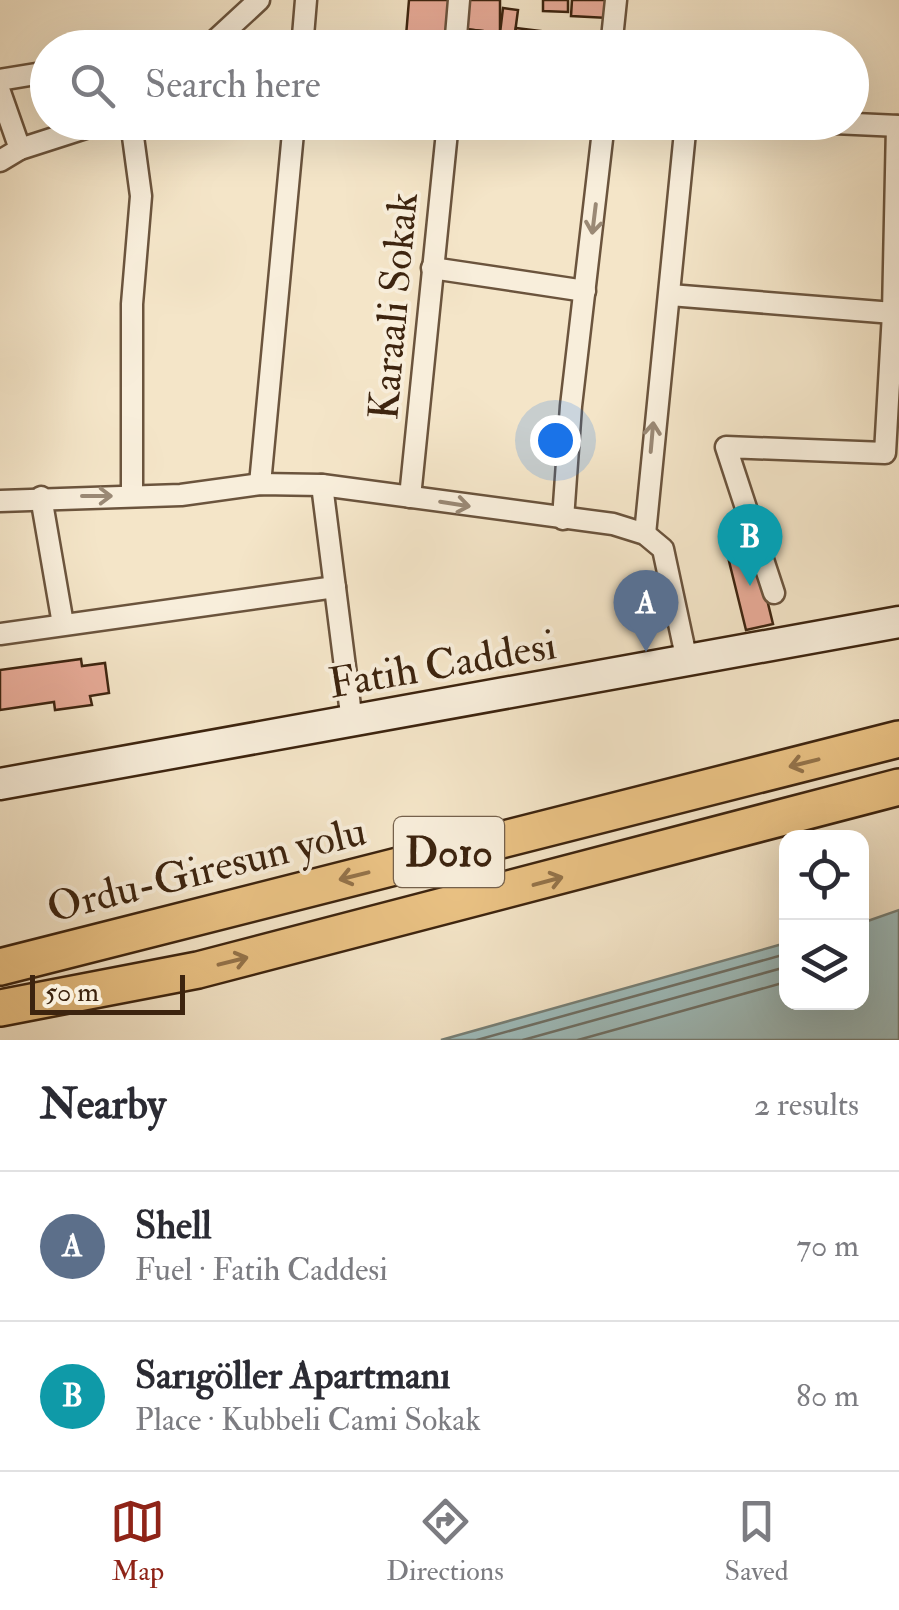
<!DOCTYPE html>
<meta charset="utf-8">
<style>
body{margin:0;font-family:"IM FELL Double Pica",serif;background:#f2f2f3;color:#2b2b33}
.controls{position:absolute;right:30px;bottom:30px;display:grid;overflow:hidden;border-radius:20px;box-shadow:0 10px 40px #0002}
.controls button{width:90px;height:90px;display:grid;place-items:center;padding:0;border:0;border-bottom:2px solid #e1e1e2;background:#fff;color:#2b2b33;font:50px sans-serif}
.scale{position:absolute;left:30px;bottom:25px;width:155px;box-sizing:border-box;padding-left:10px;border:5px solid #3d240f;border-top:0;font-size:28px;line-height:35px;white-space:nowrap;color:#3d240f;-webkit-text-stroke:8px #f8eedb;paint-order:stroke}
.you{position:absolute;left:555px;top:440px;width:35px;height:35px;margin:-25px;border:8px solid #fff;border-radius:50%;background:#1a73e8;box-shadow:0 0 0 15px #1a73e833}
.badge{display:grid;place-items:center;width:65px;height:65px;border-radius:50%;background:#8f2418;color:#fff;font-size:32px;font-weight:700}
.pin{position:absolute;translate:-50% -82px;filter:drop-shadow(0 2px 5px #0008)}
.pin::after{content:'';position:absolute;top:52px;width:35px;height:30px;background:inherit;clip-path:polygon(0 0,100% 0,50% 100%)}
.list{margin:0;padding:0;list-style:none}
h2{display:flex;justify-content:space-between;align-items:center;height:130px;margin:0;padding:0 40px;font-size:42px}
h2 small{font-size:32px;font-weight:400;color:#7c7c81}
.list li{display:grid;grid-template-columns:65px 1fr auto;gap:30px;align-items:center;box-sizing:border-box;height:150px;padding:0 40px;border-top:2px solid #e1e1e2}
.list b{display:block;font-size:38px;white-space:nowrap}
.list p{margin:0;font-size:32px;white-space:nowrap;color:#7c7c81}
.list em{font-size:32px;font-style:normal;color:#7c7c81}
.icon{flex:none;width:55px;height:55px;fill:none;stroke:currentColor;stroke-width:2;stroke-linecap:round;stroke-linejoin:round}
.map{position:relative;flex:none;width:899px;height:1040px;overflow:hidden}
.search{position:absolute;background:#fff;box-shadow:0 10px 40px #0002;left:30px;right:30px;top:30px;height:110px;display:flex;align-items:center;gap:25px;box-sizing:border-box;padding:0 35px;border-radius:55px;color:#7c7c81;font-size:38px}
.sheet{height:430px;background:#fff}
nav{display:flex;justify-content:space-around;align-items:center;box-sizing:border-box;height:140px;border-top:2px solid #e1e1e2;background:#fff;font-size:28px;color:#7c7c81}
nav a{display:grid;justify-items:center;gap:5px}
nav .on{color:#8f2418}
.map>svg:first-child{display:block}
.water{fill:#9ebdbd;stroke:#778077;stroke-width:2.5}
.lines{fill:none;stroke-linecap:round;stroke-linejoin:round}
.shore{stroke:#6e7066;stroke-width:2.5}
.building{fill:#e8ab98;stroke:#3d240f;stroke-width:2.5}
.minor-casing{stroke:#6b543d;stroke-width:25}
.secondary-casing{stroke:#3d240f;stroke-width:35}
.trunk-casing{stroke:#3d240f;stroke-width:40}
.minor{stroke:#f8eedb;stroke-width:20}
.secondary{stroke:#f8eedb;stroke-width:30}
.trunk{stroke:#eac284;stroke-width:35}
.oneway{stroke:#9a8975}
.oneway2{stroke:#94734a}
.labels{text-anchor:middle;stroke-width:8;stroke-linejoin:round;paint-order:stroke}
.shield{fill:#f8eedb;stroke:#75614c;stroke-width:2.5}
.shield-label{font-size:40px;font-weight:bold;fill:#3d240f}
.street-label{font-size:42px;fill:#3d240f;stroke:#f8eedb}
</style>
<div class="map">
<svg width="899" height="1040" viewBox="0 0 899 1040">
<rect width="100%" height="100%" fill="#f4e5c8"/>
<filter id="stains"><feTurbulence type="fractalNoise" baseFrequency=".002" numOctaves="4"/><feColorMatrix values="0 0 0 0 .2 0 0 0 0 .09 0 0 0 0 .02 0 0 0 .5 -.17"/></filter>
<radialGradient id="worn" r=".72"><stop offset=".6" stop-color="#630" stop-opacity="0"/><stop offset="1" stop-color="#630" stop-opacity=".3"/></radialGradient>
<polygon class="water" points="899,910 899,1040 441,1040 786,943 786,1002 862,1002 862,923"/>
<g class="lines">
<g class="shore">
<polyline points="477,1040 786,954"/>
<polyline points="523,1040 786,967"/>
<polyline points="578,1040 786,982"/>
</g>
</g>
<g class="building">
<polygon points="409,0 454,0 450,48 405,48"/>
<polygon points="467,0 500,0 500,33 464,29"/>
<polygon points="543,0 568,0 568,12 543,11"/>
<polygon points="572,0 609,0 608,18 571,16"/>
<polygon points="503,8 518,10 513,48 462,48 464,29 500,33"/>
<polygon points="516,28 606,39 605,48 513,48"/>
<polygon points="753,542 773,624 746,630 726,549"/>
<polygon points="81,659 82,666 105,663 109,693 90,696 92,705 55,710 54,702 0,710 0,670"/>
</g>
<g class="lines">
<g class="minor-casing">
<g id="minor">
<polyline points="207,48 259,0"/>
<polyline points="302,48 306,0"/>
<polyline points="455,48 459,0"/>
<polyline points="611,48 616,0"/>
<polyline points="0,80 48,72"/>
<polyline points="0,92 20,149"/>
<polyline points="131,122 141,196 132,304 132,496"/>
<polyline points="812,122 899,126"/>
<polyline points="0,161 20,149 104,122"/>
<polyline points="432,268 585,291"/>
<polyline points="670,295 893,313 897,126"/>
<polyline points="260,484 294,122"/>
<polyline points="322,485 352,722"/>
<polyline points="41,497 63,624"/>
<polyline points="410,497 448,122"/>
<polyline points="0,501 181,495 260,484 322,485 613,524 645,534 663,549 687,661"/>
<polyline points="563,519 571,406 604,122"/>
<polyline points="645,534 686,122"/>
<polyline points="774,593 726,447 885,453 893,313 899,313"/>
<polyline points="0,634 335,587"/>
</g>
</g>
<g class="secondary-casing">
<polyline id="secondary" points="0,784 899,622"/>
</g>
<g class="trunk-casing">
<g id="trunk">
<polyline points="0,967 899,739"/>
<polyline points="0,1008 198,970 899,787"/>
</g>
</g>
<use href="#minor" class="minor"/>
<use href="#secondary" class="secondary"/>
<use href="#trunk" class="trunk"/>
</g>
<defs><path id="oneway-shaft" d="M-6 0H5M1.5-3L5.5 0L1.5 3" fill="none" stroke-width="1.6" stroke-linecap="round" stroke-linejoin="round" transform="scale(2.5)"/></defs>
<g class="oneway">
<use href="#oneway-shaft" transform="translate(594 219) rotate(97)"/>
<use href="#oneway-shaft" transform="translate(652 437) rotate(-85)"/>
<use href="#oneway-shaft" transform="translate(97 496)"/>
<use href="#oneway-shaft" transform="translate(455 504) rotate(9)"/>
</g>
<g class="oneway2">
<use href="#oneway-shaft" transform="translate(804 763) rotate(166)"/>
<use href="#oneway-shaft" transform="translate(354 876) rotate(166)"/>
<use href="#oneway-shaft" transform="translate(548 881) rotate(-15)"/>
<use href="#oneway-shaft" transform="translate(233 961) rotate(-14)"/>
</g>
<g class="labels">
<rect class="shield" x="394" y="817" width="110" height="70" rx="8"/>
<g class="shield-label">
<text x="449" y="866">D010</text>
</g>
<g class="street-label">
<text transform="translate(392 306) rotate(-85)" y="15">Karaali Sokak</text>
<text transform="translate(442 663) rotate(-10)" y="15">Fatih Caddesi</text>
<text transform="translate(206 868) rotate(-14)" y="15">Ordu-Giresun yolu</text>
</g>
</g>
<rect width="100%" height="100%" filter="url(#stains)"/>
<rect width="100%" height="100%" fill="url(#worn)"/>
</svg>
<div class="controls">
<button><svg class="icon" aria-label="locate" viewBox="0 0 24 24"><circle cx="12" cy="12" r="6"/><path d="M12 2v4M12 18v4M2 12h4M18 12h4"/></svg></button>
<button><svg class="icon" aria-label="layers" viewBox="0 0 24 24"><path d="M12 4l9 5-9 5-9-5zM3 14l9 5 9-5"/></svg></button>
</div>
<div class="scale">50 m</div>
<div class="you"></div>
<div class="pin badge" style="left:646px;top:652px;background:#5c6f8a">A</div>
<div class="pin badge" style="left:750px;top:586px;background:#0f9aa8">B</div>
<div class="search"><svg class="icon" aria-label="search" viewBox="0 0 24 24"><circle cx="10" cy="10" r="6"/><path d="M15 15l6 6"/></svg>Search here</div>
</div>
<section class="sheet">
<h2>Nearby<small>2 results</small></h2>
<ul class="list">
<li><span class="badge" style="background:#5c6f8a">A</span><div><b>Shell</b><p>Fuel · Fatih Caddesi</p></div><em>70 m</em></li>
<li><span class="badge" style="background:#0f9aa8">B</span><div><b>Sarıgöller Apartmanı</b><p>Place · Kubbeli Cami Sokak</p></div><em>80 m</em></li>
</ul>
</section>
<nav>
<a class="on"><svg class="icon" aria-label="map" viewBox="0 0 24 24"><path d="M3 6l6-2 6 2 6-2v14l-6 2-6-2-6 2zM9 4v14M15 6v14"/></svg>Map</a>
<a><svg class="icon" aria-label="directions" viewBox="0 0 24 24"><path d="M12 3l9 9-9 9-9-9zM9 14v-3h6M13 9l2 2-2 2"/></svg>Directions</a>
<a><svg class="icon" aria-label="saved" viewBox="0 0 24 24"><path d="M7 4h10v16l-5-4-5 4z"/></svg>Saved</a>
</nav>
